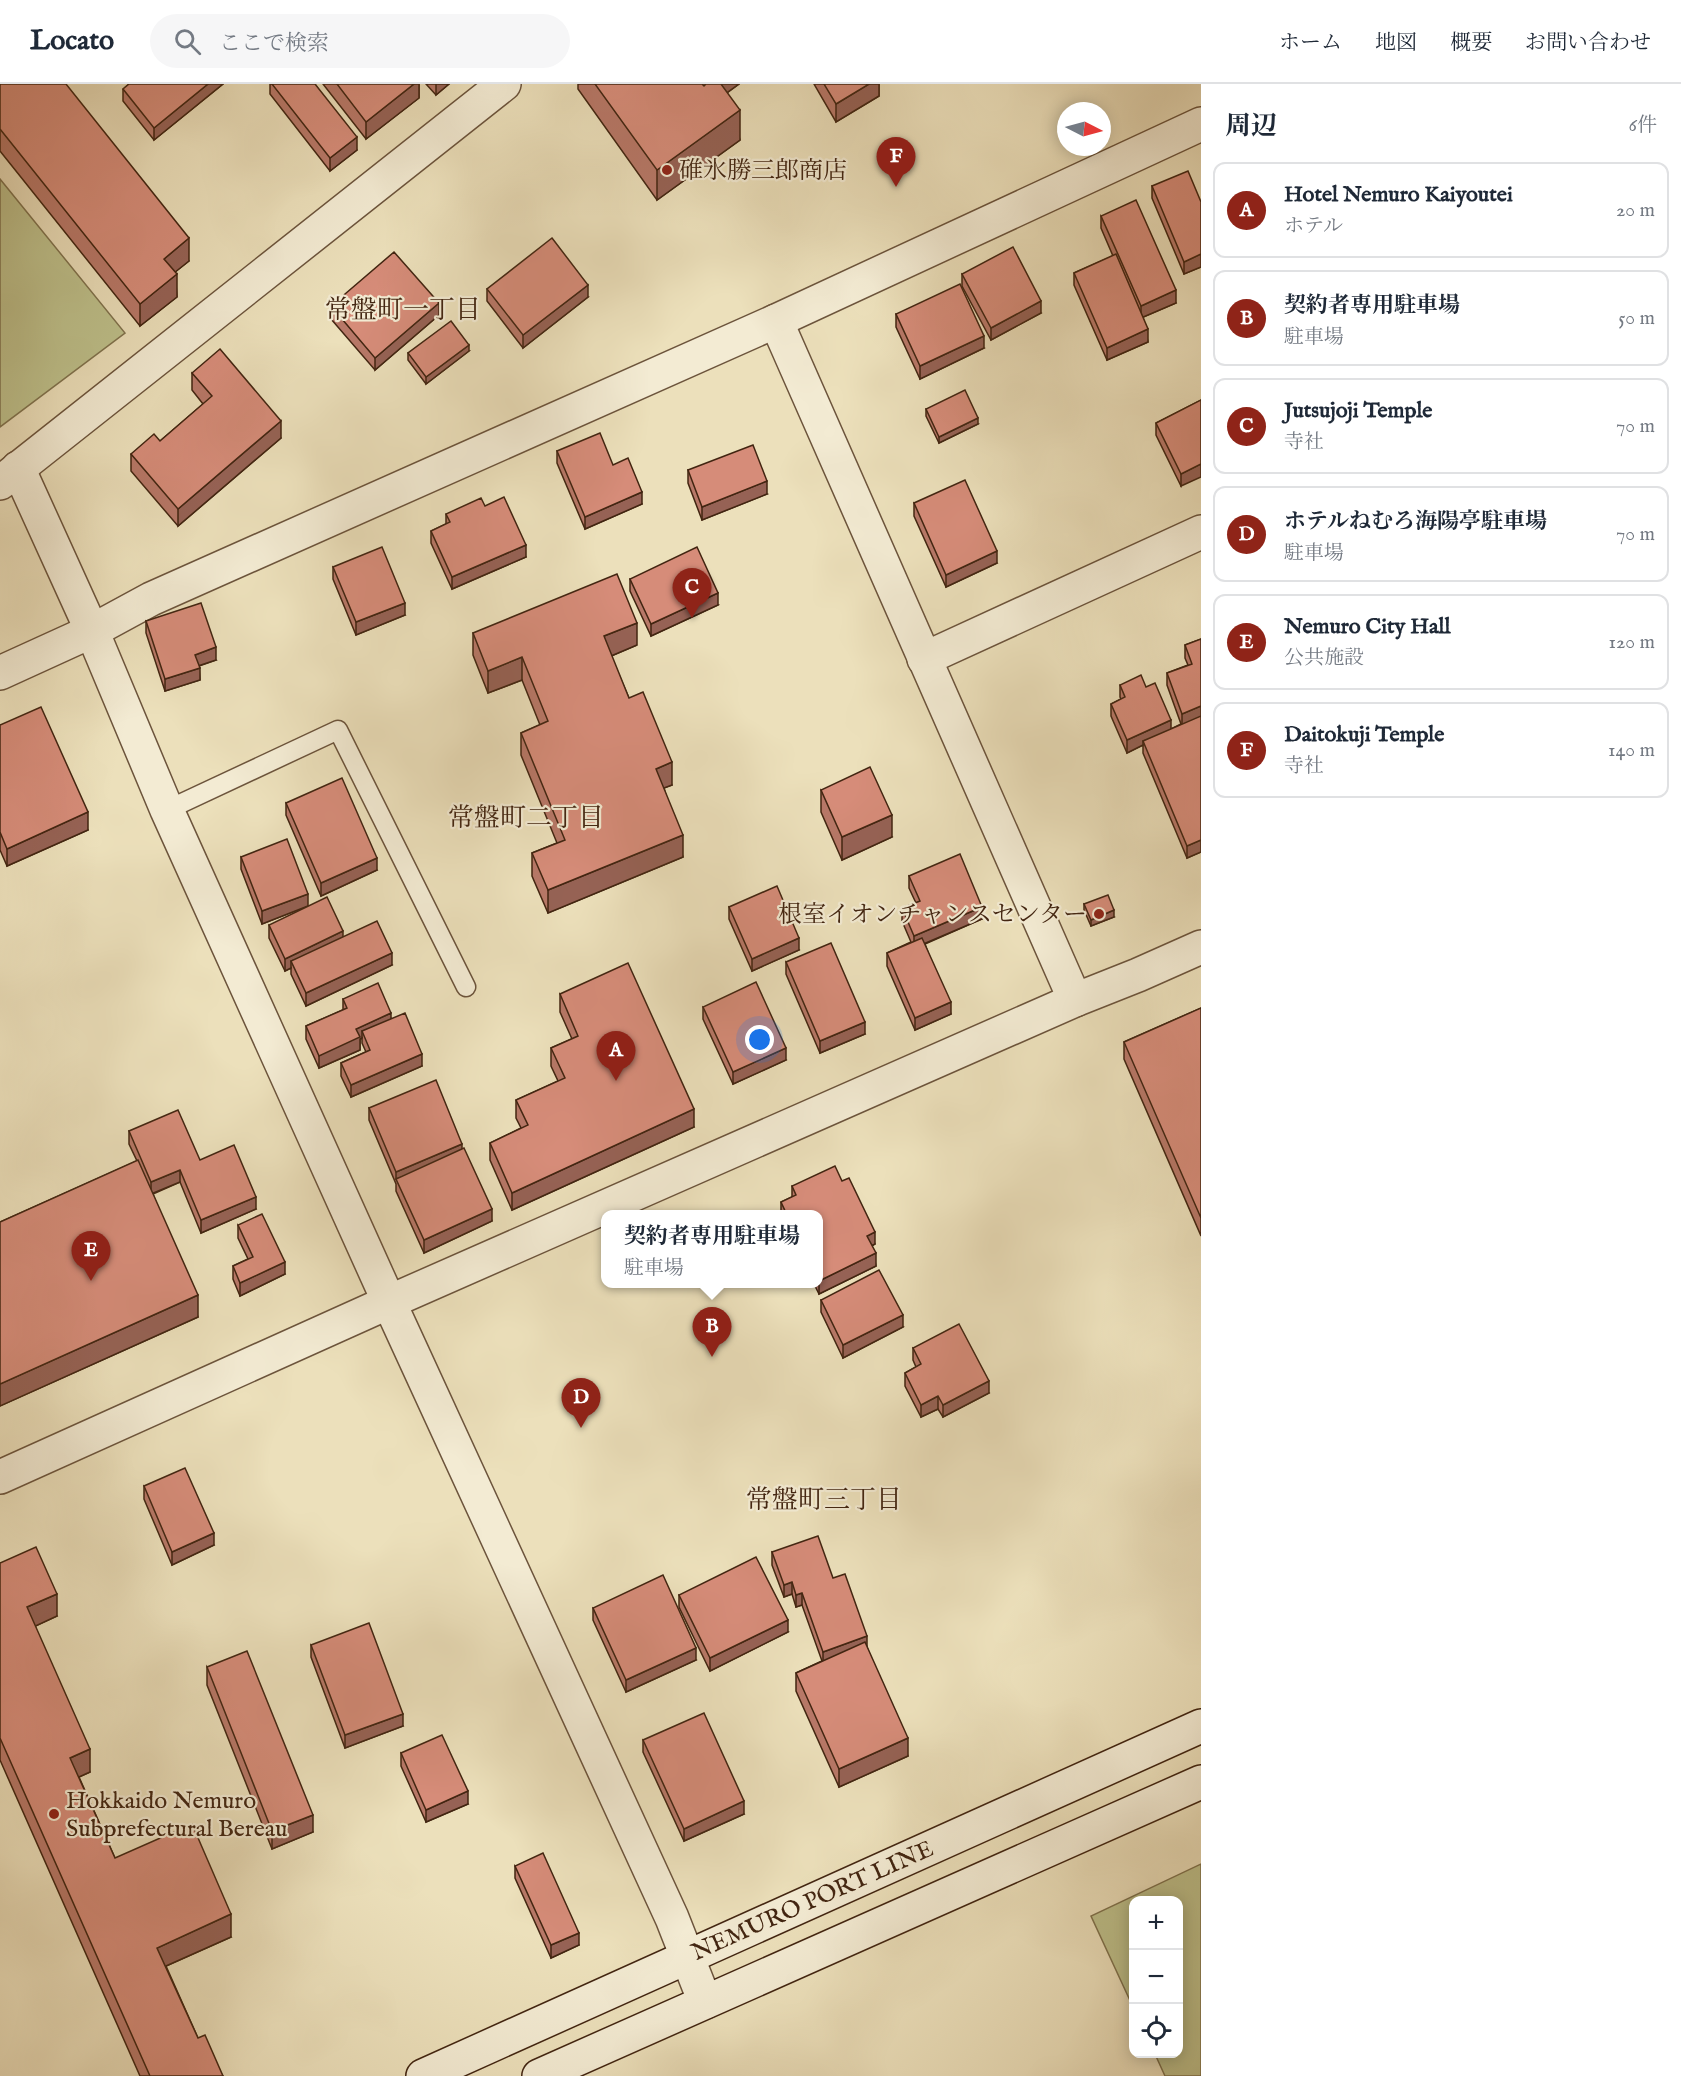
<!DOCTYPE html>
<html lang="ja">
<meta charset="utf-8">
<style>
body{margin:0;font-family:"IM FELL English","Noto Serif JP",serif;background:#f6f6f7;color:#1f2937}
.controls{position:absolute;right:18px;bottom:18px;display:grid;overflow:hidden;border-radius:12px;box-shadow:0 3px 15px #0003}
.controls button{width:54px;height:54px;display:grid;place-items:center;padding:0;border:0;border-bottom:2px solid #e0e1e3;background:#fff;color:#1f2937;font:30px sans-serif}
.compass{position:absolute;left:1057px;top:18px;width:54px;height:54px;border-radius:50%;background:#fff;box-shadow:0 3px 15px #0003;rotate:96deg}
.you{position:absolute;left:760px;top:956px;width:21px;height:21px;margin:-15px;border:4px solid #fff;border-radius:50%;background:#1a73e8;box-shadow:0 0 0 9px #1a73e833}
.badge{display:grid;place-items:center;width:39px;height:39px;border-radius:50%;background:#8f2418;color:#fff;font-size:20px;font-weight:700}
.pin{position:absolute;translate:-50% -50px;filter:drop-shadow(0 2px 3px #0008)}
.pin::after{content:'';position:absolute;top:32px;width:21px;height:18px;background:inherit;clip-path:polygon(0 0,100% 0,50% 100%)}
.popup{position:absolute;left:601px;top:1126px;width:222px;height:78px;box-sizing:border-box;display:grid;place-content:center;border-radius:12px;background:#fff;filter:drop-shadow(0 2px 4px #0005);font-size:20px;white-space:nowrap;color:#747a83}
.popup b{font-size:22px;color:#1f2937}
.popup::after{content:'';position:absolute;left:50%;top:100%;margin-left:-12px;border:12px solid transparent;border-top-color:#fff}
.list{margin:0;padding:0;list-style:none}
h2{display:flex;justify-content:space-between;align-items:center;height:78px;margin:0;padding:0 24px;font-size:26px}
h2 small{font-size:20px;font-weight:400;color:#747a83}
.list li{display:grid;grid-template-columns:39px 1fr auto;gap:18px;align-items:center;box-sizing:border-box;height:96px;margin:0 12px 12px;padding:0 12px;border:2px solid #e0e1e3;border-radius:12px}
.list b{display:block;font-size:22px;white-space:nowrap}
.list p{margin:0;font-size:20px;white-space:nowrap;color:#747a83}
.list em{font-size:20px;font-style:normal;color:#747a83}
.icon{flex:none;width:33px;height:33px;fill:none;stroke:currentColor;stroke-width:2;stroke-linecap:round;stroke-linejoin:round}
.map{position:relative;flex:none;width:1201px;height:1992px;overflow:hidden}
header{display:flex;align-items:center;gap:36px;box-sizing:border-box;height:84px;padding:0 30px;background:#fff;border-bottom:2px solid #e0e1e3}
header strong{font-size:28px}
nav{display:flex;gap:33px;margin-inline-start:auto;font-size:21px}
.search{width:420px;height:54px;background:#f6f6f7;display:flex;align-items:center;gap:15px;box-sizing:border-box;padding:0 21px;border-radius:33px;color:#747a83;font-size:22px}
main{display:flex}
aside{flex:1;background:#fff}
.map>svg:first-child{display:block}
.green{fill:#bec18c;stroke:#80734e;stroke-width:1.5}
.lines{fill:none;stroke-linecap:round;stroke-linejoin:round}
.service-casing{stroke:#6c543c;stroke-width:21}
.minor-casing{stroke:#6c543c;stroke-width:36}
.tertiary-casing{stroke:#6c543c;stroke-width:36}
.secondary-casing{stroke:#422511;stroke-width:36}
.service{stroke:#f3ebd3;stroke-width:18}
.minor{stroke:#f3ebd3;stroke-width:33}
.tertiary{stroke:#f3ebd3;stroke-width:33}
.secondary{stroke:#f3ebd3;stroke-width:33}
.wall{fill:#b87868;stroke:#422511;stroke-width:1.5}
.shaded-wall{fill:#966255;stroke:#422511;stroke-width:1.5}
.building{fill:#d68c79;stroke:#422511;stroke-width:1.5}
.poi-dot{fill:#8f2418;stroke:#f3ebd3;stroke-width:2}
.labels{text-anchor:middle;stroke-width:4.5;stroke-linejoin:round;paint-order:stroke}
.poi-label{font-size:24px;fill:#422511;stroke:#f3ebd3;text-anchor:start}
.street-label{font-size:24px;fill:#422511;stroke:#f3ebd3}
.neighbourhood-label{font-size:26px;fill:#422511;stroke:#f3ebd3}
</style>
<header>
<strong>Locato</strong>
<div class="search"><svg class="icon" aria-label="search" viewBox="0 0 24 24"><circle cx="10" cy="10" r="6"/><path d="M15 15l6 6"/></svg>ここで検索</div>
<nav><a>ホーム</a><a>地図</a><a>概要</a><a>お問い合わせ</a></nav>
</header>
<main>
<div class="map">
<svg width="1201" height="1992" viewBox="0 0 1201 1992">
<rect width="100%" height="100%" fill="#ece0bb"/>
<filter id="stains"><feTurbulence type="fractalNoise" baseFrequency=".00333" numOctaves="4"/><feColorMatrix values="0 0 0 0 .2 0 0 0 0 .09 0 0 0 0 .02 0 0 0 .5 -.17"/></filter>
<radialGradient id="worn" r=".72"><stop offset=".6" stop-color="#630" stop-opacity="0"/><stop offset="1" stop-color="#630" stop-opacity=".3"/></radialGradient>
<g class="green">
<polygon points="0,95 125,249 0,343"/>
<polygon points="1201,1780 1201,1992 1165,1992 1155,1970 1178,1970 1178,1816 1134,1816 1133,1923 1091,1832"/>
</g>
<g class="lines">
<g class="service-casing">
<polyline id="service" points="167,726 338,646 466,903"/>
</g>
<g class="minor-casing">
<g id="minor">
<polyline points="776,237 1075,916"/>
<polyline points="18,384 92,547 167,726 389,1218 672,1834 705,1918"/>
<polyline points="924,575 1201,448"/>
<polyline points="0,1393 389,1218 1075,916 1138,891 1201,863"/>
</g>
</g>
<g class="tertiary-casing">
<g id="tertiary">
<polyline points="0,399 504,0"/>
<polyline points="0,589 92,547 151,515 776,237 1201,40"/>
</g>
</g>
<g class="secondary-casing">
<g id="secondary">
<polyline points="423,1992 1201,1642"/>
<polyline points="539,1992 1201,1698"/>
</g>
</g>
<use href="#service" class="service"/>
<use href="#minor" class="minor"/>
<use href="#tertiary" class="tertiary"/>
<use href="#secondary" class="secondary"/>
</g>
<g class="wall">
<polygon points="0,0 189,177 175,188 177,213 140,242 0,67"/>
<polygon points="129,0 223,0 154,56 123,17 123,5"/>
<polygon points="270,0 315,0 357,66 330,87 270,10"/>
<polygon points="323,0 419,0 419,14 366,55"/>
<polygon points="426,0 449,0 436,11"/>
<polygon points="578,0 739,0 727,9 740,56 657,116 578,5"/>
<polygon points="814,0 879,0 879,12 836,38"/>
<polygon points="1152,102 1201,118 1201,183 1184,190 1152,114"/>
<polygon points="1101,132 1176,219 1143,233 1148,258 1107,276 1074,201 1074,189 1113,172 1101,144"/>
<polygon points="962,190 1041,229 991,256 962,202"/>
<polygon points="487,205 588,213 523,264 487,217"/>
<polygon points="331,222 439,231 375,286 331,235"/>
<polygon points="896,230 984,264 920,295 896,243"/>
<polygon points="469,267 426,300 408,276 408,269"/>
<polygon points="192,289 281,354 178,442 131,387 131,370 160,357 203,320 192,306"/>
<polygon points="1201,316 1181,402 1156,351 1156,339"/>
<polygon points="926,325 978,340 939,359 926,332"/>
<polygon points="557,367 613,381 642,420 585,445 557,379"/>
<polygon points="688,386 767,410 702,436 688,399"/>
<polygon points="914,419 997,479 946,503 914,432"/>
<polygon points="485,422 526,473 452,505 431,459 431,447 446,440 446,430"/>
<polygon points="333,483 405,531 356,551 333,495"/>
<polygon points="630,495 718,521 651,552 630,507"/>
<polygon points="146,537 216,576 199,582 200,596 165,607 146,549"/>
<polygon points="473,549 637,561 611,572 629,614 672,701 664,704 683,773 548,829 532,792 532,769 557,759 521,671 521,649 540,641 522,596 488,609 473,571"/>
<polygon points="1201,555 1201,768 1187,774 1143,669 1143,661 1127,669 1111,632 1111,620 1121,615 1120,613 1120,601 1146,603 1171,645 1181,640 1167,601 1167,589 1188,581 1185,574 1185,561"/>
<polygon points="0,641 88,746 7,782 0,766"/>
<polygon points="821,706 892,753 842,776 821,728"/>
<polygon points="286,719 377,786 321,812 286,731"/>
<polygon points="241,773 308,822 262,840 241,785"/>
<polygon points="909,792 982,835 925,860 951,930 915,946 887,882 887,869 911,858 902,837 902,824 916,819 909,804"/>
<polygon points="1084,820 1114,833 1091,842 1084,826"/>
<polygon points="729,823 799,866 752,887 729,835"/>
<polygon points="269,841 343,853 392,881 306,922 291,890 291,884 285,887 269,854"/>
<polygon points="786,878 865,950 820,969 786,890"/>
<polygon points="560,910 694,1043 512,1126 490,1076 490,1059 521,1044 516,1034 516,1016 558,997 551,982 551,964 572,955 560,928"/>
<polygon points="343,915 391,934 422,982 351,1013 341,992 341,979 366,968 362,959 362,954 360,955 360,966 319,984 306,955 306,942 343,926"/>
<polygon points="703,923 786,976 733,1000 703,935"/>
<polygon points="1201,924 1201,1152 1124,975 1124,958"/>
<polygon points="369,1024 462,1065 492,1137 424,1169 396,1107 396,1100 369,1036"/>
<polygon points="129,1047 200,1076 256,1125 201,1149 180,1098 153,1110 198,1233 0,1322 0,1138 137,1077 129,1060"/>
<polygon points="842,1097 875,1160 872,1162 876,1182 819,1210 814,1200 819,1200 819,1131 781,1131 781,1118 792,1113 792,1102"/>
<polygon points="238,1141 285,1190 240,1212 233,1195 233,1182 248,1175 238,1154"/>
<polygon points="821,1216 903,1243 843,1274 821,1228"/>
<polygon points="913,1264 989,1309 943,1333 938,1325 921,1333 905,1302 905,1289 916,1283 913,1276"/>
<polygon points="144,1402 214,1461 172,1481 144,1415"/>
<polygon points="772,1468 833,1494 867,1563 908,1672 839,1703 796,1607 796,1589 822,1577 802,1521 796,1523 792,1510 784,1513 772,1481"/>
<polygon points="0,1479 57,1532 35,1542 90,1688 79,1693 115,1774 231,1853 166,1882 198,1954 223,1992 140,1992 0,1676"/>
<polygon points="679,1511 788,1548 710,1587 679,1523"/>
<polygon points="593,1524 696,1576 626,1608 593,1536"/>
<polygon points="311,1561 403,1642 345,1664 311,1573"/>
<polygon points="207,1583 313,1748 272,1765 207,1601"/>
<polygon points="643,1656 744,1730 684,1757 643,1668"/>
<polygon points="401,1669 468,1720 426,1738 401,1682"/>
<polygon points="515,1782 579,1861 551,1874 515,1794"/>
</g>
<g class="shaded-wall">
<polygon points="208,0 223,0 154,56 154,44"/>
<polygon points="414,0 419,0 419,14 366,55 366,38"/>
<polygon points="436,0 449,0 436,11"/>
<polygon points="722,0 739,0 703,26"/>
<polygon points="869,0 879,0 879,12 836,38 836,20"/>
<polygon points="740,26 740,56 657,116 657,86"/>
<polygon points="357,53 357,66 330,87 330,74"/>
<polygon points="189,154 189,177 164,197 164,175"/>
<polygon points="1201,170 1201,183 1184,190 1184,178"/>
<polygon points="177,190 177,213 140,242 140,220"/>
<polygon points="588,201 588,213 523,264 523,251"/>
<polygon points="1176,206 1176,219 1141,234 1141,222"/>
<polygon points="1041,217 1041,229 991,256 991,244"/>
<polygon points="439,219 439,231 375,286 375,274"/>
<polygon points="1148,245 1148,258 1107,276 1107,264"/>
<polygon points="984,252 984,264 920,295 920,282"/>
<polygon points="469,261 469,267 426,300 426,293"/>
<polygon points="978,334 978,340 939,359 939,353"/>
<polygon points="281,337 281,354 178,442 178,425"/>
<polygon points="1201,380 1201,393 1181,402 1181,390"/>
<polygon points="767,397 767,410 702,436 702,423"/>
<polygon points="642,408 642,420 585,445 585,433"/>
<polygon points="526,461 526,473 452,505 452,493"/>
<polygon points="997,467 997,479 946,503 946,491"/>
<polygon points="718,509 718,521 651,552 651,540"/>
<polygon points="405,519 405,531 356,551 356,538"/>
<polygon points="637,539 637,561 604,575 604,552"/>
<polygon points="216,563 216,576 195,583 195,571"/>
<polygon points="522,573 522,596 488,609 488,587"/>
<polygon points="200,584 200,596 165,607 165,595"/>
<polygon points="1201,622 1201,635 1182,642 1182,630"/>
<polygon points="1171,636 1171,649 1143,657 1143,661 1127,669 1127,656"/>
<polygon points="672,678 672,701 656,707 656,685"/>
<polygon points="88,728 88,746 7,782 7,765"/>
<polygon points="892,731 892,753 842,776 842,753"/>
<polygon points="683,751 683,773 548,829 548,806"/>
<polygon points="1201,756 1201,768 1187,774 1187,762"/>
<polygon points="377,774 377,786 321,812 321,799"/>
<polygon points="308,810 308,822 262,840 262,827"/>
<polygon points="982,823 982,835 914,864 914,852"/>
<polygon points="1114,826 1114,833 1091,842 1091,836"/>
<polygon points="343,847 343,859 291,877 291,884 285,887 285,875"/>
<polygon points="799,854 799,866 752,887 752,875"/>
<polygon points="392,869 392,881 306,922 306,909"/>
<polygon points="951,918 951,930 915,946 915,934"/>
<polygon points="391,929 391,941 362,947 362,954 360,955 360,966 319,984 319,972 356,945"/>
<polygon points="865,938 865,950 820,969 820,957"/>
<polygon points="786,964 786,976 733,1000 733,988"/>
<polygon points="422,970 422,982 351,1013 351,1001"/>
<polygon points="694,1025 694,1043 512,1126 512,1109"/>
<polygon points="462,1060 462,1072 396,1095 396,1088"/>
<polygon points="180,1086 180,1098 151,1110 151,1098"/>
<polygon points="256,1113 256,1125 201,1149 201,1136"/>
<polygon points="492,1125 492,1137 424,1169 424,1156"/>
<polygon points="875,1148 875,1160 867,1164 867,1152"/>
<polygon points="876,1169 876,1182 819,1210 819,1197"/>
<polygon points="285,1178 285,1190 240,1212 240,1199"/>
<polygon points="198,1211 198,1233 0,1322 0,1300"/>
<polygon points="903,1231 903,1243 843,1274 843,1261"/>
<polygon points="989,1297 989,1309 943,1333 943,1321"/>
<polygon points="938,1312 938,1325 921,1333 921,1321"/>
<polygon points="214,1449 214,1461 172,1481 172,1468"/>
<polygon points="792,1498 792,1510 784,1513 784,1501"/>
<polygon points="802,1509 802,1521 796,1523 796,1511"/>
<polygon points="57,1510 57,1532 27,1546 27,1523"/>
<polygon points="788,1536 788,1548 710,1587 710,1574"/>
<polygon points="867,1552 867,1564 823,1580 823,1568"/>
<polygon points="696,1564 696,1576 626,1608 626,1596"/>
<polygon points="403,1630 403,1642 345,1664 345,1651"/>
<polygon points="908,1654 908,1672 839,1703 839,1685"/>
<polygon points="90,1665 90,1688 70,1697 70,1674"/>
<polygon points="468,1707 468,1720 426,1738 426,1726"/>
<polygon points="744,1717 744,1730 684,1757 684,1745"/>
<polygon points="313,1731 313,1748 272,1765 272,1747"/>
<polygon points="231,1830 231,1853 157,1886 157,1864"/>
<polygon points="579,1849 579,1861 551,1874 551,1861"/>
</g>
<g class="building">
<polygon points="0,0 66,0 189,154 164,175 177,190 140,220 0,45"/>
<polygon points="129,0 208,0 154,44 123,5"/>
<polygon points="272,0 315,0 357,53 330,74"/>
<polygon points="337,0 414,0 366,38"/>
<polygon points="595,0 702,0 704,2 706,0 721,0 740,26 657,86"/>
<polygon points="824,0 869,0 836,20"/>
<polygon points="1188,87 1201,118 1201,170 1184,178 1152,102"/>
<polygon points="1136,116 1176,206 1141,222 1101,132"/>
<polygon points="552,154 588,201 523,251 487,205"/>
<polygon points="1013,163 1041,217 991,244 962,190"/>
<polygon points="394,168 439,219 375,274 331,222"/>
<polygon points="1116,170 1148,245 1107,264 1074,189"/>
<polygon points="960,200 984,252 920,282 896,230"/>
<polygon points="451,237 469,261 426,293 408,269"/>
<polygon points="220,265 281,337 178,425 131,370 154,350 160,357 212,312 192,289"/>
<polygon points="965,306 978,334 939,353 926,325"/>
<polygon points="1201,316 1201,380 1181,390 1156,339"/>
<polygon points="600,349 613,381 628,374 642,408 585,433 557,367"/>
<polygon points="753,361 767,397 702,423 688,386"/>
<polygon points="965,396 997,467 946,491 914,419"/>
<polygon points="504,413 526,461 452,493 431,447 450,438 446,430 481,414 485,422"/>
<polygon points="382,463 405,519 356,538 333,483"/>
<polygon points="697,463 718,509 651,540 630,495"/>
<polygon points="617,490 637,539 604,552 629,614 643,608 672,678 656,685 683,751 548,806 532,769 565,756 521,649 548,637 522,573 488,587 473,549"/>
<polygon points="201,519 216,563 195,571 200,584 165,595 146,537"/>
<polygon points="1201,555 1201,622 1182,630 1167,589 1192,580 1185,561"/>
<polygon points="1141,591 1146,603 1155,599 1171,636 1127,656 1111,620 1125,613 1120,601"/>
<polygon points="41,623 88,728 7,765 0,748 0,641"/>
<polygon points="1201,632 1201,756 1187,762 1143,657"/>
<polygon points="870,683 892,731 842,753 821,706"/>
<polygon points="342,694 377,774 321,799 286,719"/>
<polygon points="287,755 308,810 262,827 241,773"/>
<polygon points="960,770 982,823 914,852 902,824 920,817 909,792"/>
<polygon points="777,802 799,854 752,875 729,823"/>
<polygon points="1108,811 1114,826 1091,836 1084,820"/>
<polygon points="327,813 343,847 285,875 269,841"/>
<polygon points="377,837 392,869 306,909 291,877"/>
<polygon points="922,854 951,918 915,934 887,869"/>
<polygon points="831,859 865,938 820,957 786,878"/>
<polygon points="628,879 694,1025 512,1109 490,1059 528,1041 516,1016 565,994 551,964 578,952 560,910"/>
<polygon points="756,898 786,964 733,988 703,923"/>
<polygon points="378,899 391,929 356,945 360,953 319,972 306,942 347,924 343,915"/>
<polygon points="1201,924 1201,1134 1124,958"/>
<polygon points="405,929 422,970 351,1001 341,979 370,966 362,947"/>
<polygon points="436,996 462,1060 396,1088 369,1024"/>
<polygon points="178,1026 200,1076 234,1061 256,1113 201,1136 180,1086 151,1098 129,1047"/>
<polygon points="464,1064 492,1125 424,1156 396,1095"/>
<polygon points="138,1076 198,1211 0,1300 0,1138"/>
<polygon points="835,1082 842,1097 849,1094 875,1148 867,1152 876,1169 819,1197 819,1131 787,1131 781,1118 796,1111 792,1102"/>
<polygon points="262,1130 285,1178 240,1199 233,1182 253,1173 238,1141"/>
<polygon points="879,1186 903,1231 843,1261 821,1216"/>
<polygon points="959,1240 989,1297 943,1321 938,1312 921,1321 905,1289 921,1280 913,1264"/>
<polygon points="185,1384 214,1449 172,1468 144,1402"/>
<polygon points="818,1452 833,1494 845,1490 867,1552 823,1568 802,1509 796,1511 792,1498 784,1501 772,1468"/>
<polygon points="36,1463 57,1510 27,1523 90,1665 70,1674 115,1774 192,1740 231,1830 157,1864 198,1954 205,1951 223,1992 150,1992 0,1654 0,1479"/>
<polygon points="756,1473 788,1536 710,1574 679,1511"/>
<polygon points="663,1491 696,1564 626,1596 593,1524"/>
<polygon points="369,1539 403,1630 345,1651 311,1561"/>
<polygon points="865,1558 908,1654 839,1685 796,1589"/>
<polygon points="247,1567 313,1731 272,1747 207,1583"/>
<polygon points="704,1629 744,1717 684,1745 643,1656"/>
<polygon points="442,1651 468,1707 426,1726 401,1669"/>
<polygon points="543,1769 579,1849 551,1861 515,1782"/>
</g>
<g class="poi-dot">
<circle cx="667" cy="86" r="6"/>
<circle cx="1099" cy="830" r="6"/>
<circle cx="54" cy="1730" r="6"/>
</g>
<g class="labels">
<g class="poi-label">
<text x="679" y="94">碓氷勝三郎商店</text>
<text x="1087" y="838" text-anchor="end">根室イオンチャンスセンター</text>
<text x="66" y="1724">Hokkaido Nemuro<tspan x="66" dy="28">Subprefectural Bereau</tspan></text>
</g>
<g class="street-label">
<text transform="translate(812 1816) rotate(-24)" y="8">NEMURO PORT LINE</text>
</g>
<g class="neighbourhood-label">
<text x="403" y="234">常盤町一丁目</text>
<text x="526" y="742">常盤町二丁目</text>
<text x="824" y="1424">常盤町三丁目</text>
</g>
</g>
<rect width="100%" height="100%" filter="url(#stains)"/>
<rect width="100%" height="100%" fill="url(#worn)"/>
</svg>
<div class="controls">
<button>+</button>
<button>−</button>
<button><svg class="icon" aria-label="locate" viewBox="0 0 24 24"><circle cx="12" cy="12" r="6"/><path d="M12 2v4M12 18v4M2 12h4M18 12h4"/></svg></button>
</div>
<svg class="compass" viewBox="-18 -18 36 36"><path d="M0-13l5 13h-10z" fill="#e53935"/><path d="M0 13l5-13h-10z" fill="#747a83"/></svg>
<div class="you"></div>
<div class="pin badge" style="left:616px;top:997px">A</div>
<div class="pin badge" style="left:712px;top:1273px">B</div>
<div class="popup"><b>契約者専用駐車場</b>駐車場</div>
<div class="pin badge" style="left:692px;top:534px">C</div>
<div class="pin badge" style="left:581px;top:1344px">D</div>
<div class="pin badge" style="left:91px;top:1197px">E</div>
<div class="pin badge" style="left:896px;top:103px">F</div>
</div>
<aside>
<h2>周辺<small>6件</small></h2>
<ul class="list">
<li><span class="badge">A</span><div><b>Hotel Nemuro Kaiyoutei</b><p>ホテル</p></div><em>20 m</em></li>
<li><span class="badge">B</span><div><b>契約者専用駐車場</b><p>駐車場</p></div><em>50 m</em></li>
<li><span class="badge">C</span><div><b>Jutsujoji Temple</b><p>寺社</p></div><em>70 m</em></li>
<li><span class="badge">D</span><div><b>ホテルねむろ海陽亭駐車場</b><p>駐車場</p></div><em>70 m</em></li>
<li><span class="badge">E</span><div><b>Nemuro City Hall</b><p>公共施設</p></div><em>120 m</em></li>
<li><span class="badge">F</span><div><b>Daitokuji Temple</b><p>寺社</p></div><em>140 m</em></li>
</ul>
</aside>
</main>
